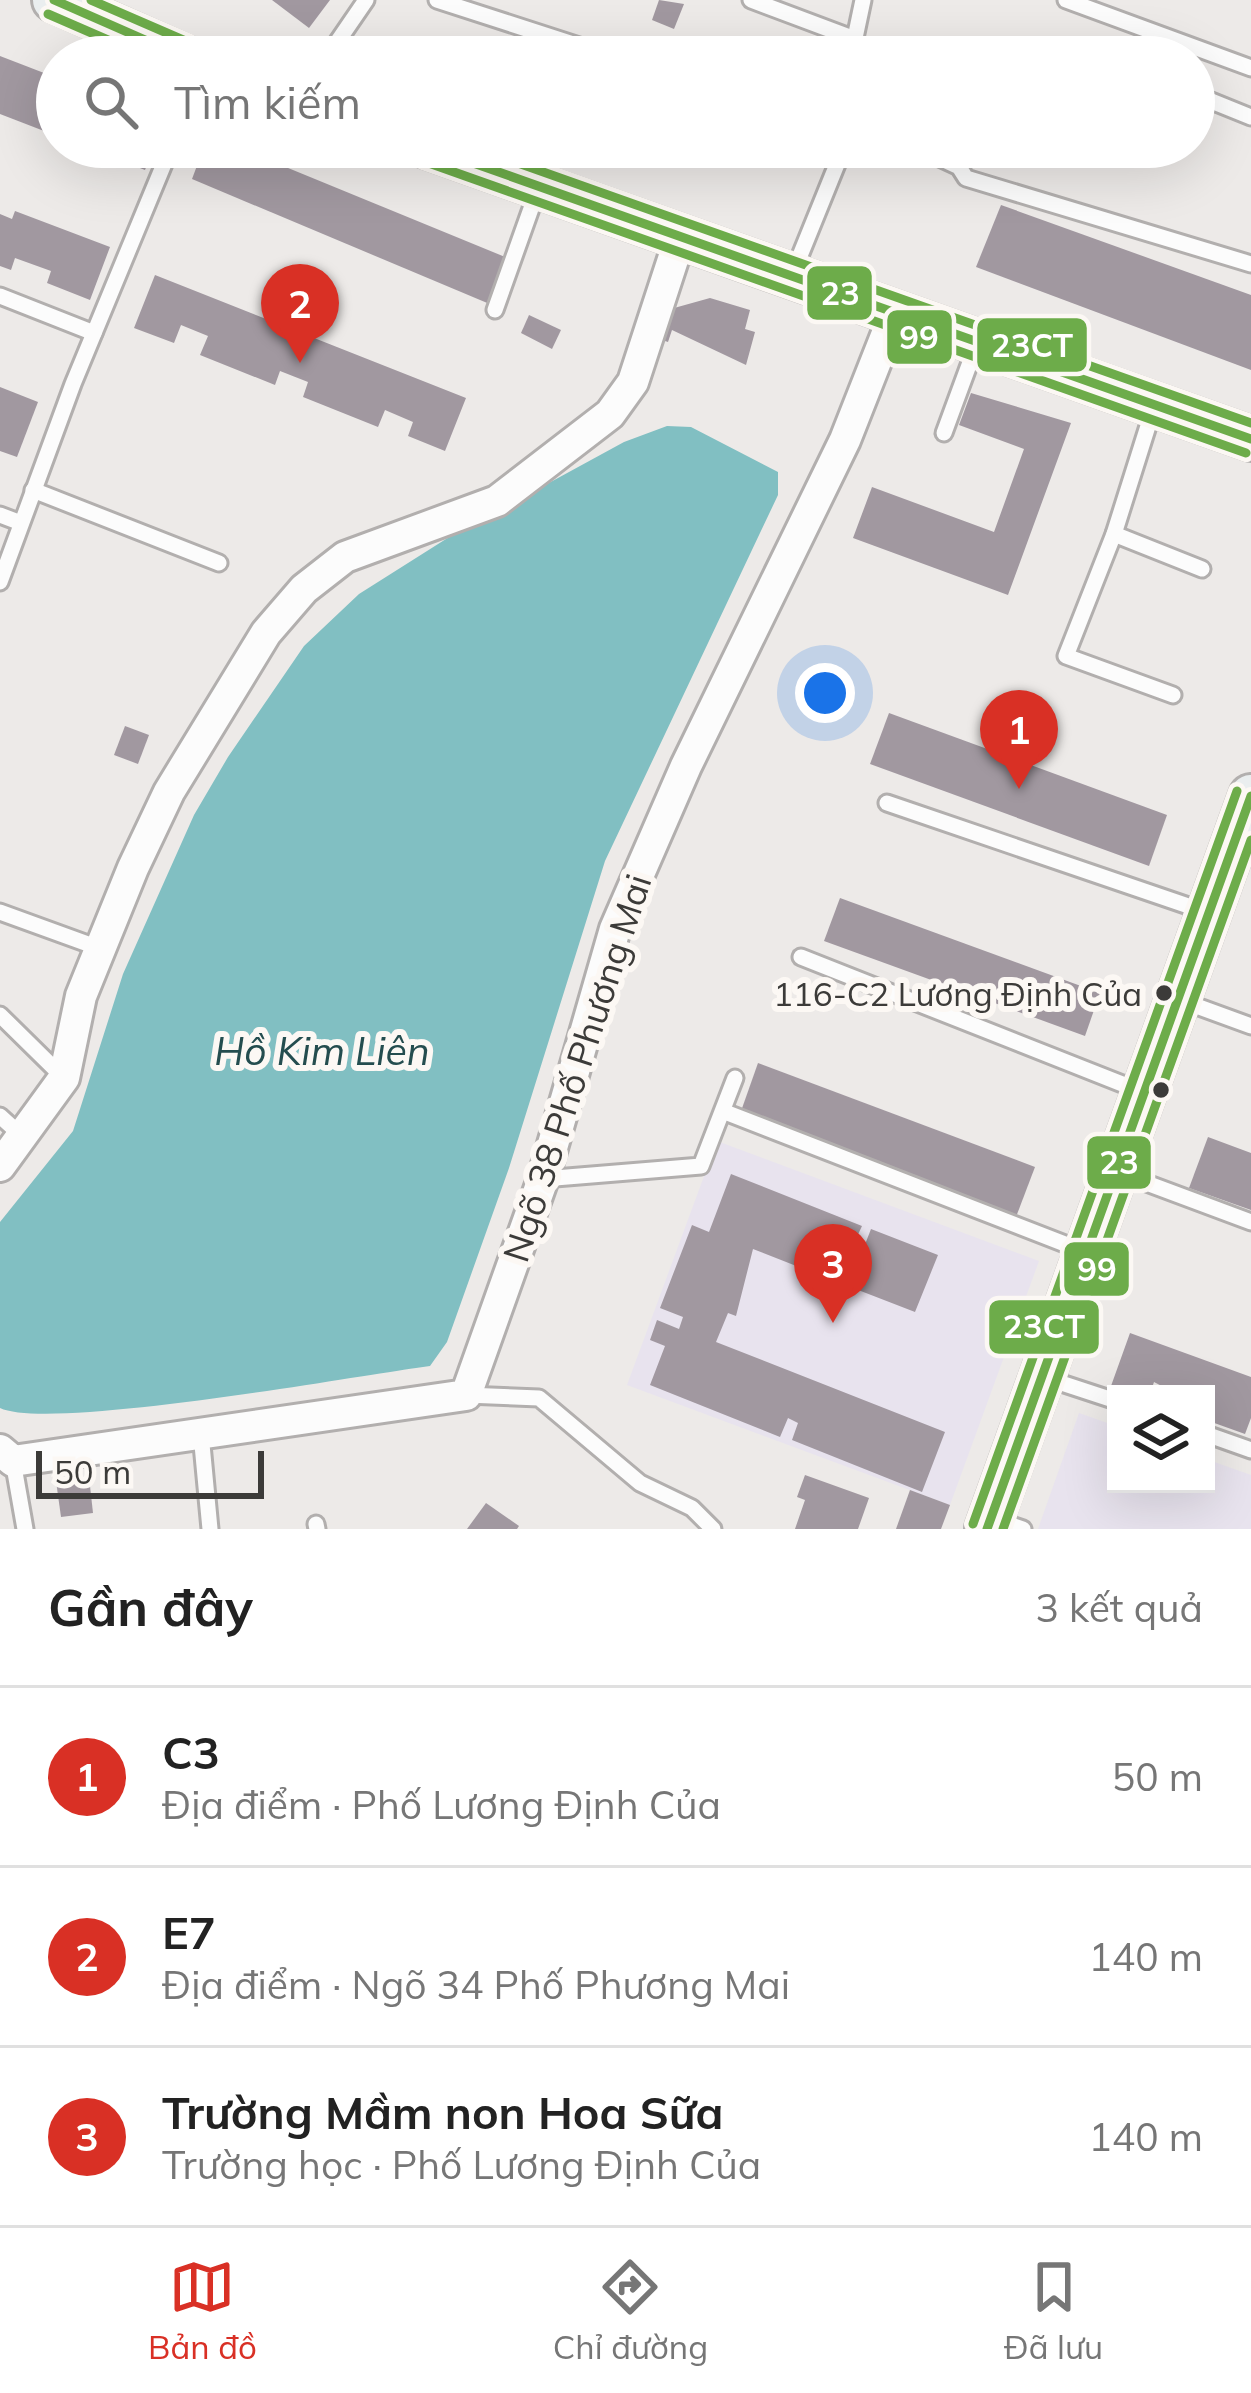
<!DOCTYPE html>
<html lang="vi">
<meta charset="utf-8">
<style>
body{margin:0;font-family:Mulish,sans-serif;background:#f6f6f6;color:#222}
.controls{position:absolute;right:36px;bottom:36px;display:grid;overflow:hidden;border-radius:0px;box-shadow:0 12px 48px #0002}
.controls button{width:108px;height:108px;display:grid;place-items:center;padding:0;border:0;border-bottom:3px solid #e0e0e0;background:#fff;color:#222;font:60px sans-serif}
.scale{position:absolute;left:36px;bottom:30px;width:228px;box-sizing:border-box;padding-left:12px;border:6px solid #3c3b39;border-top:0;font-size:33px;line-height:42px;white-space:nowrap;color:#3c3b39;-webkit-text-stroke:9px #fcf8f4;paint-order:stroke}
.you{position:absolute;left:825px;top:693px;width:42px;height:42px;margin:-30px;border:9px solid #fff;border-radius:50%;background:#1a73e8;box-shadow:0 0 0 18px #1a73e833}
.badge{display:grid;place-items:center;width:78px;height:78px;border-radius:50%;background:#d93025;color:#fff;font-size:39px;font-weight:700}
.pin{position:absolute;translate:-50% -99px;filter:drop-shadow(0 3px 6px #0008)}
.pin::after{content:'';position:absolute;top:63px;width:42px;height:36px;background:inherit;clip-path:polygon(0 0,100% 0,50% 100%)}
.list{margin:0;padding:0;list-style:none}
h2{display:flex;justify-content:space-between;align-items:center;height:156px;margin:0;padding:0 48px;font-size:51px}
h2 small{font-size:39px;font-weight:400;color:#767676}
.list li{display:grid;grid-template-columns:78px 1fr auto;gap:36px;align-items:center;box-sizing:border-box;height:180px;padding:0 48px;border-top:3px solid #e0e0e0}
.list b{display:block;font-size:45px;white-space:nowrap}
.list p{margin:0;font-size:39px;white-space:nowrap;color:#767676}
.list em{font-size:39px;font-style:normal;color:#767676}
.icon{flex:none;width:66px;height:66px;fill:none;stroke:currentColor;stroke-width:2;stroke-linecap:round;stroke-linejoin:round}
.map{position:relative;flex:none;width:1251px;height:1529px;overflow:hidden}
.search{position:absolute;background:#fff;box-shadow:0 12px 48px #0002;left:36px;right:36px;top:36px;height:132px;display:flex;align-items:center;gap:30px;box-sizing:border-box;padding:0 42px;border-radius:66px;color:#767676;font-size:45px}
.sheet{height:696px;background:#fff}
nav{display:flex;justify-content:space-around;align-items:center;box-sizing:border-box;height:168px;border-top:3px solid #e0e0e0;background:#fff;font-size:33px;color:#767676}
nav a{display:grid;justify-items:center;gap:6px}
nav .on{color:#d93025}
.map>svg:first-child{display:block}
.education{fill:#e8e3ee}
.water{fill:#81bfc2}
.building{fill:#a198a0}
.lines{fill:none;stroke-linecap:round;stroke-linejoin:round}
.lane-casing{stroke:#b2afae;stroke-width:21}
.street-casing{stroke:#b2afae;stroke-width:36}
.secondary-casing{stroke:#b2afae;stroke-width:48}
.lane{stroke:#fcfcfc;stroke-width:15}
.street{stroke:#fcfcfc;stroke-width:30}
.secondary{stroke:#eaeeef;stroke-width:42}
.bus-1-casing{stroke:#fcf8f4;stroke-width:18}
.bus-2-casing{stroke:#fcf8f4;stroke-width:18}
.bus-3-casing{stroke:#fcf8f4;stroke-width:18}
.bus-1{stroke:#6dac4a;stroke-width:9}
.bus-2{stroke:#6dac4a;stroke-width:9}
.bus-3{stroke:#6dac4a;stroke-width:9}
.bus-dot{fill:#3c3b39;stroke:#fcf8f4;stroke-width:4.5}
.labels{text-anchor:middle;stroke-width:12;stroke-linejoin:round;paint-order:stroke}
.bus-label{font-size:33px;fill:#3c3b39;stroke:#fcf8f4;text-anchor:end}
.street-label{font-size:36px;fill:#3c3b39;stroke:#fcf8f4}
.water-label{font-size:39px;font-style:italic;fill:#244d4f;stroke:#fcf8f4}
.line-badge{stroke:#fcf8f4;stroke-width:4.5}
.badge-label{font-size:33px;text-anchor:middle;font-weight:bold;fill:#fff}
</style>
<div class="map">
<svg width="1251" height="1529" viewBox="0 0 1251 1529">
<rect width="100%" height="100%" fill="#edeae8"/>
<g class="education">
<polygon points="717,1141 1039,1261 950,1505 627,1385"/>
<polygon points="1079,1413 1116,1426 1116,1484 1206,1484 1206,1459 1251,1475 1251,1529 1038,1529"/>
</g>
<path class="water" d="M667,426L691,427L778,472V495L605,861L509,1168L447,1342L430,1366L416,1368C345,1378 48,1431 0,1408V1222L73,1131L123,974L194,815L228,757L304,646L359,594L446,539L624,442Z"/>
<g class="building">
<polygon points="272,0 330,0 309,28"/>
<polygon points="659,0 684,4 674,29 652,20"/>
<polygon points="0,56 57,78 57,136 0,114"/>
<polygon points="86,147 154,147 145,170"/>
<polygon points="204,147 237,147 510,259 492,305 192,179"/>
<polygon points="1001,205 1251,295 1251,370 976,267"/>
<polygon points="15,211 110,247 90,300 47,283 51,271 15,258 11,270 0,266 0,214 12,219"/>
<polygon points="155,275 466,398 445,451 408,436 413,422 385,410 378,427 303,397 308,382 280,371 275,385 200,355 208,336 181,325 174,343 134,328"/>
<polygon points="710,298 750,310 745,329 755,332 746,365 672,330 668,342 659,339 667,310"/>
<polygon points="529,315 561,330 552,349 521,333"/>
<polygon points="0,387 38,402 17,457 0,451"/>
<polygon points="971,393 1071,423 1008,595 853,538 872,487 994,532 1024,449 959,425"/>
<polygon points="889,713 1167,815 1149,866 870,764"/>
<polygon points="125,726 149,735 138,764 114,755"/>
<polygon points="840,898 1100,993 1085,1036 824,941"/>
<polygon points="758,1063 1035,1167 1016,1217 740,1114"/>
<polygon points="1208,1137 1251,1153 1251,1210 1189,1188"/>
<polygon points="731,1174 862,1226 854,1243 864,1247 871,1229 938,1255 915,1312 853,1288 850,1293 835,1287 837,1282 753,1249 736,1316 728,1313 716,1342 945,1432 922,1492 792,1440 798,1423 788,1418 780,1437 650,1385 665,1346 650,1340 657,1320 679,1329 683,1317 660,1308 692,1225 709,1232"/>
<polygon points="1130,1333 1251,1377 1251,1418 1245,1434 1206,1420 1206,1394 1177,1394 1154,1382 1150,1394 1111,1386"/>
<polygon points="805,1475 869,1498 858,1529 795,1529 805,1500 797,1497"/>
<polygon points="89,1477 93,1513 61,1517 56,1481"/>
<polygon points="910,1490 950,1505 941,1529 896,1529"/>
<polygon points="486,1503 519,1526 517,1529 467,1529"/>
</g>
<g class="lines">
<g class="lane-casing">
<g id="lane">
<polyline points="437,0 613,57"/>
<polyline points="751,0 855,39"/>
<polyline points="1066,0 1251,68"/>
<polyline points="327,57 366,0"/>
<polyline points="851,57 863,0"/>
<polyline points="1194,94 1251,117"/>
<polyline points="932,147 931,154 959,167 966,178 1251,264"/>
<polyline points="793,273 844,147"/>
<polyline points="0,296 94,333"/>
<polyline points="495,310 538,189"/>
<polyline points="1154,407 1114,534 1066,656 1173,695"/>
<polyline points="944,433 976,346"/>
<polyline points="33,490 219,563"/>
<polyline points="0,515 21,523"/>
<polyline points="1114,534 1202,569"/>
<polyline points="0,582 73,384 171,147"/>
<polyline points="887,803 1206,912"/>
<polyline points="0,912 99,948"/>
<polyline points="801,957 1140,1091"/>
<polyline points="1180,1000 1251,1026"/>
<polyline points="0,1015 64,1078"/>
<polyline points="725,1112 1083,1251"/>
<polyline points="0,1116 22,1136"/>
<polyline points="1117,1172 1251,1222"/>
<polyline points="543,1179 701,1166 735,1078"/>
<polyline points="1043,1377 1116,1401"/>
<polyline points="466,1395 539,1398 640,1483 692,1508 713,1529"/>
<polyline points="201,1434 210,1529"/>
<polyline points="1206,1434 1251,1450"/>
<polyline points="13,1461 25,1529"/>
<polyline points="994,1519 1023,1529"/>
<polyline points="316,1524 317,1529"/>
</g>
</g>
<g class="street-casing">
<g id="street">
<polyline points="0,1166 64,1078 81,996 133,868 169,792 266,633 304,589 345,557 497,501 610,414 633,382 681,235"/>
<polyline points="0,1450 13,1461 466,1395 543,1179 615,929 686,766 845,440 895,313"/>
</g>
</g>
<g class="secondary-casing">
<g id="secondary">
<polyline points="54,0 184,57"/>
<polyline points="428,147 1251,439"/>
<polyline points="987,1529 1251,796"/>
</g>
</g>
<use href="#lane" class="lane"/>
<use href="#street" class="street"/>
<use href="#secondary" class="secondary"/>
<g class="bus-1-casing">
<g id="bus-1">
<polyline points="54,0 184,57"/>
<polyline points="428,147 1251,439"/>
<polyline points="987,1529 1251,796"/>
</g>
</g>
<g class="bus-2-casing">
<g id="bus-2">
<polyline points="48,14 147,57"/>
<polyline points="423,161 1246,453"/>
<polyline points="1003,1529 1251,840"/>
</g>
</g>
<g class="bus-3-casing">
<g id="bus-3">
<polyline points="91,0 190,43"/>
<polyline points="473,147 1251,423"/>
<polyline points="973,1524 1237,791"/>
</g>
</g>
<use href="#bus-1" class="bus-1"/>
<use href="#bus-2" class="bus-2"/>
<use href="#bus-3" class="bus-3"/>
</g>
<g class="bus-dot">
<circle cx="1164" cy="993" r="10"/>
<circle cx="1161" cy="1090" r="10"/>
</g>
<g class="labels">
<g class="bus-label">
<text x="1142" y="1006">116-C2 Lương Định Của</text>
</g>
<g class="street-label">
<text transform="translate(577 1068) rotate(-72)" y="13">Ngõ 38 Phố Phương Mai</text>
</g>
<g class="water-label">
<text x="322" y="1065">Hồ Kim Liên</text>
</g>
</g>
<g class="line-badge">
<rect x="805" y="264" width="69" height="58" rx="12" fill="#6dac4a"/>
<rect x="885" y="308" width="69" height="58" rx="12" fill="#6dac4a"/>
<rect x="975" y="316" width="114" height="58" rx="12" fill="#6dac4a"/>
<rect x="1085" y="1134" width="68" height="57" rx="12" fill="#6dac4a"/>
<rect x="1062" y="1240" width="69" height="58" rx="12" fill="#6dac4a"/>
<rect x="987" y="1298" width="114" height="58" rx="12" fill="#6dac4a"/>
</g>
<g class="badge-label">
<text x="840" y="305">23</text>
<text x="919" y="349">99</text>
<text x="1032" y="357">23CT</text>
<text x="1119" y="1174">23</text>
<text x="1097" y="1281">99</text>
<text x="1044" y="1338">23CT</text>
</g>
</svg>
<div class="controls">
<button><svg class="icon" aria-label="layers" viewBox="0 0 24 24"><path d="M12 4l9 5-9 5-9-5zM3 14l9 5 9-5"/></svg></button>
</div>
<div class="scale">50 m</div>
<div class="you"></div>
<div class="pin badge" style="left:1019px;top:789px">1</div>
<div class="pin badge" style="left:300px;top:363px">2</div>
<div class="pin badge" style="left:833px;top:1323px">3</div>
<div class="search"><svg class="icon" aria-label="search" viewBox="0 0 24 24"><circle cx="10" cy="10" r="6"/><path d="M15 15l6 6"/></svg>Tìm kiếm</div>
</div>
<section class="sheet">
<h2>Gần đây<small>3 kết quả</small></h2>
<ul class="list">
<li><span class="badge">1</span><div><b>C3</b><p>Địa điểm · Phố Lương Định Của</p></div><em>50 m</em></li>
<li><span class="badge">2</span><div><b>E7</b><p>Địa điểm · Ngõ 34 Phố Phương Mai</p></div><em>140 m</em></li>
<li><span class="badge">3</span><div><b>Trường Mầm non Hoa Sữa</b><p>Trường học · Phố Lương Định Của</p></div><em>140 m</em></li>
</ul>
</section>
<nav>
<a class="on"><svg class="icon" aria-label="map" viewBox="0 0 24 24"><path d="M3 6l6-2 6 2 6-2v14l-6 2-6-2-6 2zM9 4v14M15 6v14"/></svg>Bản đồ</a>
<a><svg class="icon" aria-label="directions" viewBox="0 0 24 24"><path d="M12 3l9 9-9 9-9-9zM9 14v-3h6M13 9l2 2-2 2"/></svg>Chỉ đường</a>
<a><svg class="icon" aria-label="saved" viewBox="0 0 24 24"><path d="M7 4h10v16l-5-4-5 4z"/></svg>Đã lưu</a>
</nav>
